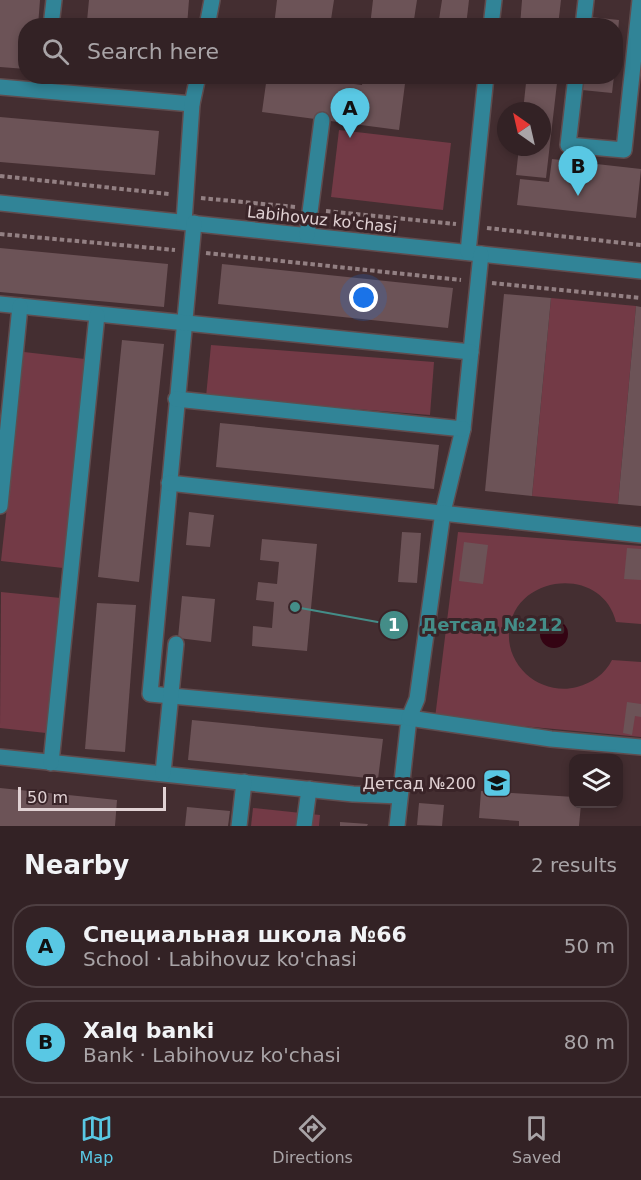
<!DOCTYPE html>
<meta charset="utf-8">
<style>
body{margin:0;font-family:"DejaVu Sans",sans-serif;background:#3b2a2d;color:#f1f3f6}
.controls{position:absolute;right:18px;bottom:18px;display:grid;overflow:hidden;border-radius:12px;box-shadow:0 3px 9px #0003}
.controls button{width:54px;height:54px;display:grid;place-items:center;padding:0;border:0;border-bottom:2px solid #4e3f42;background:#332225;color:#f1f3f6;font:30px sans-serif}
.compass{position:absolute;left:497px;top:102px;width:54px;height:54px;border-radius:50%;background:#332225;box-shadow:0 3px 9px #0003;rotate:326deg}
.scale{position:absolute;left:18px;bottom:15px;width:148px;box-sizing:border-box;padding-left:6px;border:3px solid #e1d2d4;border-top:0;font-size:16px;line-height:21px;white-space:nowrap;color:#e1d2d4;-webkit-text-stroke:4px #3a2428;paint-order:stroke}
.you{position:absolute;left:364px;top:298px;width:21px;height:21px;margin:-15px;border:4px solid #fff;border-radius:50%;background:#1a73e8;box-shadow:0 0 0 9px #1a73e833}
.badge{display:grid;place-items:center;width:39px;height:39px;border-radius:50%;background:#59c8e4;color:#111;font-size:20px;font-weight:700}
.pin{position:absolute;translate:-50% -50px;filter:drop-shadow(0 2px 3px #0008)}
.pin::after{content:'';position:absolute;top:32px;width:21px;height:18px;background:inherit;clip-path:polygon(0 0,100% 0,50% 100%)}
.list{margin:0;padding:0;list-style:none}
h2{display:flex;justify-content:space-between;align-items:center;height:78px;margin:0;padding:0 24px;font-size:26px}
h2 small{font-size:20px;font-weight:400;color:#a9a4a7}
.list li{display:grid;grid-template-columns:39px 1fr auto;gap:18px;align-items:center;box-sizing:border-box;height:84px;margin:0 12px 12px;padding:0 12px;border:2px solid #4e3f42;border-radius:24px}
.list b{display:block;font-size:22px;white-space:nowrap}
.list p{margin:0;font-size:20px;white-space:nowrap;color:#a9a4a7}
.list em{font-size:20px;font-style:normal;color:#a9a4a7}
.icon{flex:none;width:33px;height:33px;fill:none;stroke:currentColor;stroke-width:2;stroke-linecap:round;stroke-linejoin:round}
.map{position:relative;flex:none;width:641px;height:826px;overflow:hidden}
.search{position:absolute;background:#332225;box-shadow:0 3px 9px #0003;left:18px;right:18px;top:18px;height:66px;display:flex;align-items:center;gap:15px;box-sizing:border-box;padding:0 21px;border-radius:24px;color:#a9a4a7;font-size:22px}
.sheet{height:270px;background:#332225}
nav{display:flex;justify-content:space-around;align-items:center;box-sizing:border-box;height:84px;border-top:2px solid #4e3f42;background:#332225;font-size:16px;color:#a9a4a7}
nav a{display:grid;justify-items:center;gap:3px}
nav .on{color:#59c8e4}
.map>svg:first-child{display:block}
.green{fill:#733a46}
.water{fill:#340413}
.building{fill:#6c5357}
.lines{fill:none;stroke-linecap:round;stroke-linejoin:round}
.minor-casing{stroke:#604c4e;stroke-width:18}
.path{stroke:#938083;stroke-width:4;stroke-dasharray:4.5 3;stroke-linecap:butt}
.minor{stroke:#318497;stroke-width:15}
.labels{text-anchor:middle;stroke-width:6;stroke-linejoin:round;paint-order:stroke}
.street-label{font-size:16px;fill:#e1d2d4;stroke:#3a2428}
.poi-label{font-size:16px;fill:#e1d2d4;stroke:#3a2428;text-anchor:end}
.leader{fill:none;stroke:#448d88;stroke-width:2}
.callout-dot{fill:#448d88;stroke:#3a2428;stroke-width:2}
.mark-label{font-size:18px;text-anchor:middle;font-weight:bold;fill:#fff}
.callout-label{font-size:18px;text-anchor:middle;font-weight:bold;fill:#448d88;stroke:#3a2428;stroke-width:6;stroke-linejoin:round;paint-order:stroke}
</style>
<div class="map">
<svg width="641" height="826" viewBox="0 0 641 826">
<rect width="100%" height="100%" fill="#442e31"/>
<g class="green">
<polygon points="339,130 451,143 443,210 331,197"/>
<polygon points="551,298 636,306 618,504 532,496"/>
<polygon points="211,345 434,362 430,415 206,397"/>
<polygon points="24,352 85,359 63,568 1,561"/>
<path d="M458,532L641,546V624L616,622C602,564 513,574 509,632C508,648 514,662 526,674C539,686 559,692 577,687C592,683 605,674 612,660L641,662V737L435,718Z"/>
<polygon points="1,592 61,598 46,733 0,728"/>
<polygon points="253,808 320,815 319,826 251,826"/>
</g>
<circle class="water" cx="554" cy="634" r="14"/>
<g class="building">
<polygon points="0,0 40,0 38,26 26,26 26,69 0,67"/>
<polygon points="89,0 189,0 187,26 145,26 87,21"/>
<polygon points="277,0 334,0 330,26 274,26"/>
<polygon points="373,0 417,0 413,26 370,26"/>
<polygon points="442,0 469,0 466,26 438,26"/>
<polygon points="522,0 561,0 558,26 520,26"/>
<polygon points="590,17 619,20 617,44 616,44 616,26 589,26"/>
<polygon points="267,76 323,76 323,80 362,85 363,76 406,76 399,130 262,112"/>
<polygon points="514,76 552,76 552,82 557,83 546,178 516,175 519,147 542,147 542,111 523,111 526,83 513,81"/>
<polygon points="584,76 614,76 612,93 582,90"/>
<polygon points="0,117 159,131 155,175 0,162"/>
<polygon points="552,159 641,169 636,218 517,205 520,179 549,182"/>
<polygon points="0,248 168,264 164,307 0,292"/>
<polygon points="222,264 453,288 448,328 218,304"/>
<polygon points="504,294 551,298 532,496 485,491"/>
<polygon points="636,306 641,307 641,506 618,504"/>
<polygon points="122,340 164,344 139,582 98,577"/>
<polygon points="220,423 439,445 434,489 216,467"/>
<polygon points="189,512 214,515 210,547 186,545"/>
<polygon points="402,532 421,533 417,583 398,582"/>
<polygon points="262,539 317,544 307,651 252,646 253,626 272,628 274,602 256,600 258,582 277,584 279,562 260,560"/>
<polygon points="464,542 488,545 483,584 459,581"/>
<polygon points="627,548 641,549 641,580 624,579"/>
<polygon points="182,596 215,599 211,642 178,638"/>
<polygon points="97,603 136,605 125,752 85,749"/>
<polygon points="627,702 641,704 641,717 635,716 632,735 623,733"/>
<polygon points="192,720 383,739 378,779 188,760"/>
<polygon points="0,788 117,800 115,826 0,826"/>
<polygon points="481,791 574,797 574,804 581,804 579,826 519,826 519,821 479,818"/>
<polygon points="419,803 444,805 442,826 417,825"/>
<polygon points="187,807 230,811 228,826 185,826"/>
<polygon points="340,822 368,824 367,826 340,826"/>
</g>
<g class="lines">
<g class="minor-casing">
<g id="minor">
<polyline points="51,26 54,0"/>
<polyline points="207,26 212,0"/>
<polyline points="491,26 494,0"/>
<polyline points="583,26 586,0"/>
<polyline points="576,76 568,145 624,150 640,0"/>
<polyline points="0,87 192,104"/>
<polyline points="0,203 641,271"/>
<polyline points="184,222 192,104 198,76"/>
<polyline points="194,223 150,694 409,718 397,826"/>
<polyline points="307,235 322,120"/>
<polyline points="468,252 486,76"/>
<polyline points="481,254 463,429 443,512 417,699 409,718 551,739 641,747"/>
<polyline points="0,304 471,352"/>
<polyline points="176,399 463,429"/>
<polyline points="169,483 641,535"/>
<polyline points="0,506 20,306"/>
<polyline points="0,757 353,794 399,796"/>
<polyline points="51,763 97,315"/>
<polyline points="163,773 176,644"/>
<polyline points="239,826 244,782"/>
<polyline points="304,826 309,789"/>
</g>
</g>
<g class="path">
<polyline points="0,176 169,194"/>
<polyline points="201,198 295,207"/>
<polyline points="326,211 456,224"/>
<polyline points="487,228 641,245"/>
<polyline points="0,234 175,250"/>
<polyline points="206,253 461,280"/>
<polyline points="492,283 641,298"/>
</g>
<use href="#minor" class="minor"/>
</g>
<defs>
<g id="school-square" transform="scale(1.5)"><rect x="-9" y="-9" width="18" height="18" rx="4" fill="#59c8e4" stroke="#3a2428"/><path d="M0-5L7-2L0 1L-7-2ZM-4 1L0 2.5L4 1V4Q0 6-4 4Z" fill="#111"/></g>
</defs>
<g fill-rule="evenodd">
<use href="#school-square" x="497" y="783"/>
</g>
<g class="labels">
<g class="street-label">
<text transform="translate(322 219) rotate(6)" y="6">Labihovuz ko'chasi</text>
</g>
<g class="poi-label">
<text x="476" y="789">Детсад №200</text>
</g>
</g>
<path class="leader" d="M295 607L394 625"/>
<g class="callout-dot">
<circle cx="295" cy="607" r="6"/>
<circle cx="394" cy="625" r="15"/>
</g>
<g class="mark-label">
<text x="394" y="631">1</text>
</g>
<g class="callout-label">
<text x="492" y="631">Детсад №212</text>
</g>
</svg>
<div class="controls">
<button><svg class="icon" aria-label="layers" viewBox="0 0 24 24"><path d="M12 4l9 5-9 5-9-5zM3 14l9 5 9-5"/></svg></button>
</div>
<svg class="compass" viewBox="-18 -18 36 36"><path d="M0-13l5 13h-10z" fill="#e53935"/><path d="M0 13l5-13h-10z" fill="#a9a4a7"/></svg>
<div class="scale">50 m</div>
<div class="you"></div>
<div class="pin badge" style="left:350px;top:138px">A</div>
<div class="pin badge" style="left:578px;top:196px">B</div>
<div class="search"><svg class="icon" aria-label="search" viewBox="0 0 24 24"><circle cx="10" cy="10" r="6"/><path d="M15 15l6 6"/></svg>Search here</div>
</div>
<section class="sheet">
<h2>Nearby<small>2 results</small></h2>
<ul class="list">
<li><span class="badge">A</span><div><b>Специальная школа №66</b><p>School · Labihovuz ko'chasi</p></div><em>50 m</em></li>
<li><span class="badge">B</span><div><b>Xalq banki</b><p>Bank · Labihovuz ko'chasi</p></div><em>80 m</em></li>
</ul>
</section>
<nav>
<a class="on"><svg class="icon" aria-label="map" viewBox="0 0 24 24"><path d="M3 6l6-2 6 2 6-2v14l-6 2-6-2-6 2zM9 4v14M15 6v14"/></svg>Map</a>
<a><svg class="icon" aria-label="directions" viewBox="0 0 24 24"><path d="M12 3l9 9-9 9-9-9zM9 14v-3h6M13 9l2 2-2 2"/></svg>Directions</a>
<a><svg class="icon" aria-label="saved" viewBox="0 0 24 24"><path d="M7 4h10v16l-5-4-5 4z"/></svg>Saved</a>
</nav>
